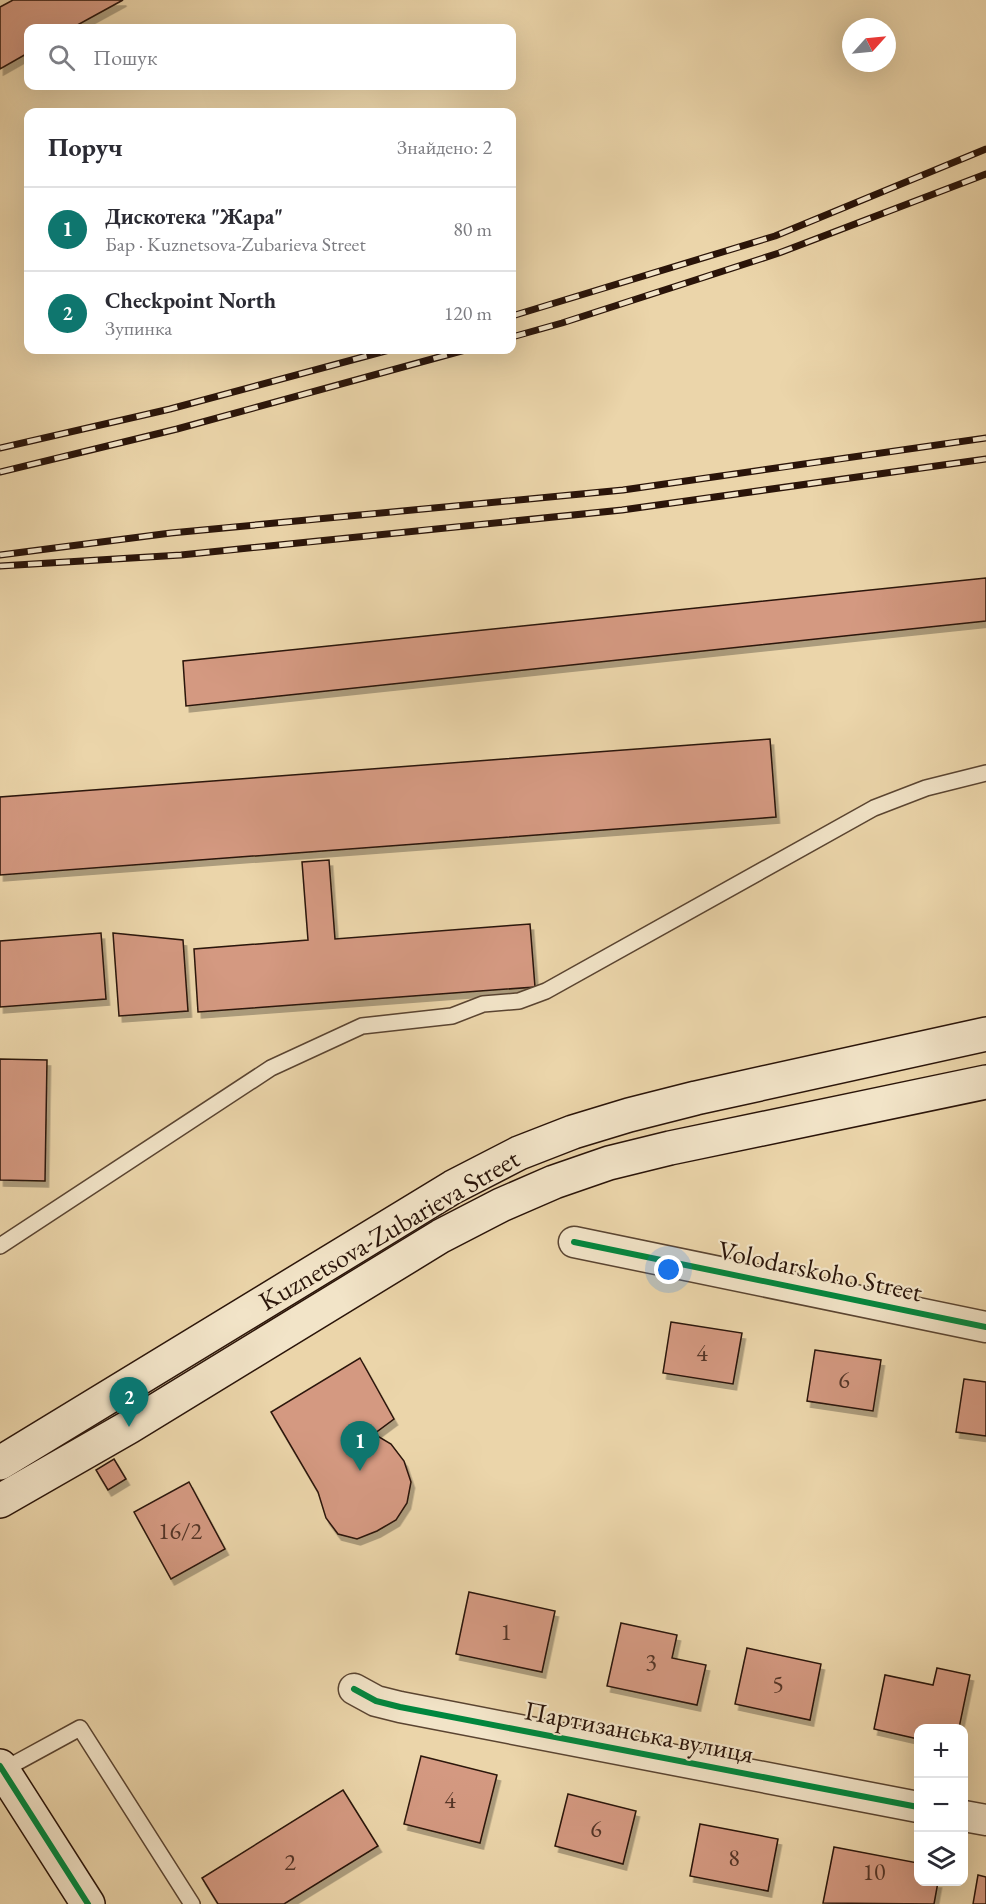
<!DOCTYPE html>
<html lang="uk">
<meta charset="utf-8">
<style>
body{margin:0;font-family:"EB Garamond",serif;background:#f2f2f3;color:#2b2b33}
.controls{position:absolute;right:18px;bottom:18px;display:grid;overflow:hidden;border-radius:12px;box-shadow:0 6px 24px #0002}
.controls button{width:54px;height:54px;display:grid;place-items:center;padding:0;border:0;border-bottom:2px solid #e1e1e2;background:#fff;color:#2b2b33;font:30px sans-serif}
.compass{position:absolute;left:842px;top:18px;width:54px;height:54px;border-radius:50%;background:#fff;box-shadow:0 6px 24px #0002;rotate:63deg}
.you{position:absolute;left:669px;top:1270px;width:21px;height:21px;margin:-15px;border:4px solid #fff;border-radius:50%;background:#1a73e8;box-shadow:0 0 0 9px #1a73e833}
.badge{display:grid;place-items:center;width:39px;height:39px;border-radius:50%;background:#0f766e;color:#fff;font-size:20px;font-weight:700}
.pin{position:absolute;translate:-50% -50px;filter:drop-shadow(0 2px 3px #0008)}
.pin::after{content:'';position:absolute;top:32px;width:21px;height:18px;background:inherit;clip-path:polygon(0 0,100% 0,50% 100%)}
.list{margin:0;padding:0;list-style:none}
h2{display:flex;justify-content:space-between;align-items:center;height:78px;margin:0;padding:0 24px;font-size:26px}
h2 small{font-size:20px;font-weight:400;color:#7c7c81}
.list li{display:grid;grid-template-columns:39px 1fr auto;gap:18px;align-items:center;box-sizing:border-box;height:84px;padding:0 24px;border-top:2px solid #e1e1e2}
.list b{display:block;font-size:22px;white-space:nowrap}
.list p{margin:0;font-size:20px;white-space:nowrap;color:#7c7c81}
.list em{font-size:20px;font-style:normal;color:#7c7c81}
.icon{flex:none;width:33px;height:33px;fill:none;stroke:currentColor;stroke-width:2;stroke-linecap:round;stroke-linejoin:round}
.map{position:relative;flex:none;width:986px;height:1904px;overflow:hidden}
.search{position:absolute;background:#fff;box-shadow:0 6px 24px #0002;left:24px;top:24px;width:492px;height:66px;display:flex;align-items:center;gap:15px;box-sizing:border-box;padding:0 21px;border-radius:12px;color:#7c7c81;font-size:22px}
.panel{position:absolute;background:#fff;box-shadow:0 6px 24px #0002;left:24px;top:108px;width:492px;height:246px;border-radius:12px}
.map>svg:first-child{display:block}
.building{fill:#d49981;stroke:#2a1409;stroke-width:1.5;filter:url(#shadow)}
.lines{fill:none;stroke-linecap:round;stroke-linejoin:round}
.lane-casing{stroke:#5a4431;stroke-width:18}
.street-casing{stroke:#5a4431;stroke-width:33}
.secondary-casing{stroke:#2a1409;stroke-width:36}
.lane{stroke:#f2e4c8;stroke-width:15}
.street{stroke:#f2e4c8;stroke-width:30}
.secondary{stroke:#f2e4c8;stroke-width:33}
.rail-casing{stroke:#2a1409;stroke-width:7}
.rail{stroke:#f2e4c8;stroke-width:4.5;stroke-dasharray:14;stroke-linecap:butt}
.cycleway-casing{stroke:#f2e4c8;stroke-width:10}
.cycleway{stroke:#00873e;stroke-width:6}
.labels{text-anchor:middle;stroke-width:4.5;stroke-linejoin:round;paint-order:stroke}
.number-label{font-size:24px;fill:#543527}
.street-label{font-size:27px;fill:#2a1409;stroke:#f2e4c8}
</style>
<div class="map">
<svg width="986" height="1904" viewBox="0 0 986 1904">
<defs>
<filter id="shadow"><feDropShadow dx="3.5" dy="6" stdDeviation="0" flood-color="#0004"/></filter>
</defs>
<rect width="100%" height="100%" fill="#ebd5aa"/>
<filter id="stains"><feTurbulence type="fractalNoise" baseFrequency=".00333" numOctaves="4"/><feColorMatrix values="0 0 0 0 .2 0 0 0 0 .09 0 0 0 0 .02 0 0 0 .5 -.17"/></filter>
<radialGradient id="worn" r=".72"><stop offset=".6" stop-color="#630" stop-opacity="0"/><stop offset="1" stop-color="#630" stop-opacity=".3"/></radialGradient>
<g class="building">
<polygon points="13,0 123,0 72,28 28,28 28,53 0,69 0,7"/>
<polygon points="986,578 986,621 186,706 183,661"/>
<polygon points="770,739 776,817 0,875 0,797"/>
<polygon points="329,860 335,939 530,924 535,987 198,1012 194,949 308,940 302,862"/>
<polygon points="101,933 106,999 0,1007 0,941"/>
<polygon points="113,933 183,940 188,1011 119,1016"/>
<polygon points="0,1059 47,1060 45,1181 0,1180"/>
<polygon points="671,1322 742,1333 733,1384 663,1373"/>
<polygon points="815,1350 881,1360 873,1411 807,1401"/>
<polygon points="360,1358 394,1419 374,1434 391,1444 404,1461 411,1482 407,1503 396,1520 377,1531 357,1539 338,1534 326,1518 318,1492 271,1412"/>
<polygon points="964,1379 986,1382 986,1436 956,1432"/>
<polygon points="114,1459 126,1479 108,1490 96,1470"/>
<polygon points="189,1482 225,1549 171,1579 134,1512"/>
<polygon points="469,1592 555,1611 542,1672 456,1654"/>
<polygon points="621,1623 677,1635 672,1658 706,1665 697,1705 607,1686"/>
<polygon points="747,1648 821,1664 810,1720 735,1704"/>
<polygon points="937,1668 970,1675 959,1728 918,1728 918,1739 874,1729 885,1675 933,1685"/>
<polygon points="421,1756 497,1775 480,1843 404,1824"/>
<polygon points="343,1790 378,1846 284,1904 218,1904 202,1878"/>
<polygon points="568,1794 636,1811 623,1864 555,1846"/>
<polygon points="700,1824 778,1839 768,1891 690,1876"/>
<polygon points="834,1847 918,1863 918,1882 938,1882 934,1904 823,1903"/>
<polygon points="978,1875 986,1877 986,1904 973,1904"/>
</g>
<g class="lines">
<g class="lane-casing">
<g id="lane">
<polyline points="0,1246 271,1068 362,1026 452,1016 483,1004 519,1001 546,991 874,808 926,788 986,773"/>
<polyline points="3,1770 80,1728 192,1904"/>
</g>
</g>
<g class="street-casing">
<g id="street">
<polyline points="574,1242 986,1327"/>
<polyline points="354,1689 376,1701 400,1707 918,1807"/>
<polyline points="964,1816 986,1820"/>
</g>
</g>
<g class="secondary-casing">
<g id="secondary">
<polyline points="0,1463 453,1187 519,1153 573,1132 629,1115 696,1098 986,1034"/>
<polyline points="0,1501 129,1427 441,1236 501,1205 554,1182 609,1163 670,1148 986,1082"/>
<polyline points="0,1766 88,1904"/>
</g>
</g>
<use href="#lane" class="lane"/>
<use href="#street" class="street"/>
<use href="#secondary" class="secondary"/>
<g class="rail-casing">
<g id="rail">
<polyline points="512,316 775,236 986,149"/>
<polyline points="512,337 562,323 779,253 986,174"/>
<polyline points="0,448 170,409 389,350"/>
<polyline points="0,472 177,429 465,350"/>
<polyline points="0,555 171,533 623,490 986,438"/>
<polyline points="0,566 181,555 622,510 986,459"/>
</g>
</g>
<use href="#rail" class="rail"/>
<g class="cycleway-casing">
<g id="cycleway">
<polyline points="574,1242 986,1327"/>
<polyline points="354,1689 376,1701 400,1707 918,1807"/>
<polyline points="0,1766 88,1904"/>
</g>
</g>
<use href="#cycleway" class="cycleway"/>
</g>
<g class="labels">
<g class="number-label">
<text x="702" y="1361">4</text>
<text x="844" y="1388">6</text>
<text x="180" y="1539">16/2</text>
<text x="506" y="1640">1</text>
<text x="651" y="1670">3</text>
<text x="778" y="1692">5</text>
<text x="450" y="1808">4</text>
<text x="596" y="1837">6</text>
<text x="734" y="1866">8</text>
<text x="290" y="1870">2</text>
<text x="874" y="1880">10</text>
</g>
<g class="street-label">
<text transform="translate(389 1230) rotate(-30)" y="9">Kuznetsova-Zubarieva Street</text>
<text transform="translate(820 1271) rotate(12)" y="9">Volodarskoho Street</text>
<text transform="translate(639 1732) rotate(11)" y="9">Партизанська вулиця</text>
</g>
</g>
<rect width="100%" height="100%" filter="url(#stains)"/>
<rect width="100%" height="100%" fill="url(#worn)"/>
</svg>
<div class="controls">
<button>+</button>
<button>−</button>
<button><svg class="icon" aria-label="layers" viewBox="0 0 24 24"><path d="M12 4l9 5-9 5-9-5zM3 14l9 5 9-5"/></svg></button>
</div>
<svg class="compass" viewBox="-18 -18 36 36"><path d="M0-13l5 13h-10z" fill="#e53935"/><path d="M0 13l5-13h-10z" fill="#7c7c81"/></svg>
<div class="you"></div>
<div class="pin badge" style="left:360px;top:1471px">1</div>
<div class="pin badge" style="left:129px;top:1427px">2</div>
<div class="search"><svg class="icon" aria-label="search" viewBox="0 0 24 24"><circle cx="10" cy="10" r="6"/><path d="M15 15l6 6"/></svg>Пошук</div>
<section class="panel">
<h2>Поруч<small>Знайдено: 2</small></h2>
<ul class="list">
<li><span class="badge">1</span><div><b>Дискотека &quot;Жара&quot;</b><p>Бар · Kuznetsova-Zubarieva Street</p></div><em>80 m</em></li>
<li><span class="badge">2</span><div><b>Checkpoint North</b><p>Зупинка</p></div><em>120 m</em></li>
</ul>
</section>
</div>
